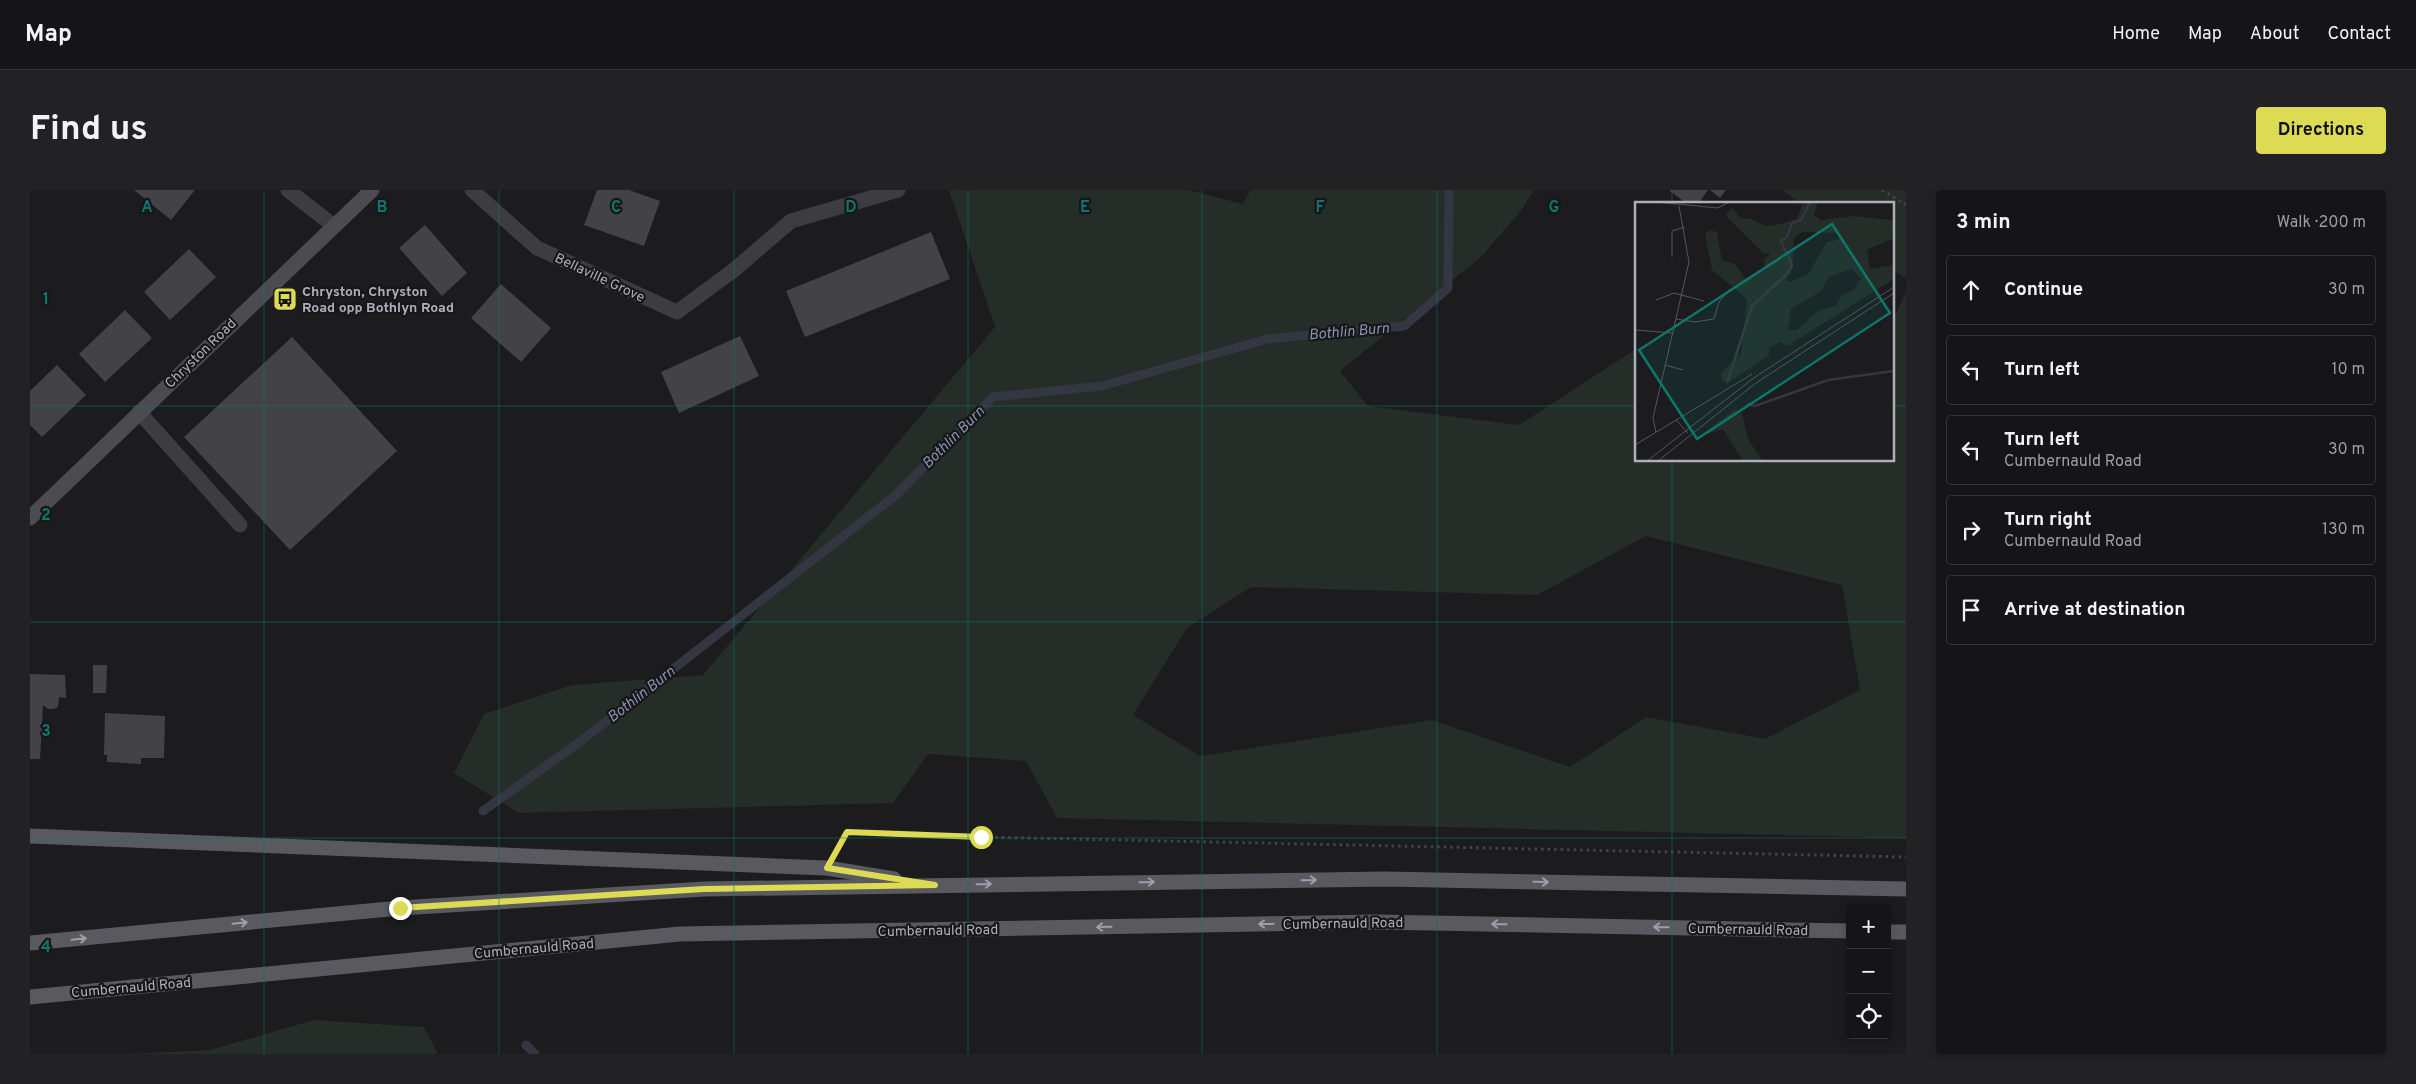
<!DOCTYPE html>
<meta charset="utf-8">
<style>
body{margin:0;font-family:Overpass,sans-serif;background:#222123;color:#f1f3f6}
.controls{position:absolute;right:15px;bottom:15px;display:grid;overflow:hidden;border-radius:5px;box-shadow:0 2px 8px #0003}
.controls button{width:45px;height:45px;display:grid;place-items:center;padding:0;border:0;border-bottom:1px solid #343335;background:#151416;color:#f1f3f6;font:25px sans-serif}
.stop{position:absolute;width:15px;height:15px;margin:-11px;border:4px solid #dddb53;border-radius:50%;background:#fff}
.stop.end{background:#dddb53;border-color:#fff;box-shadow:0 1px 5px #0008}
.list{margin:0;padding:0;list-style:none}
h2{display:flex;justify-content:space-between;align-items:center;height:65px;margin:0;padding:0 20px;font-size:21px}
h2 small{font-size:16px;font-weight:400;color:#9d9ea1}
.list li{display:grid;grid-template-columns:32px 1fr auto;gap:15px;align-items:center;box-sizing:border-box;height:70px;margin:0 10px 10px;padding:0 10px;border:1px solid #343335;border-radius:5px}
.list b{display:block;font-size:19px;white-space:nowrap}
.list p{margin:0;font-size:16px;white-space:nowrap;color:#9d9ea1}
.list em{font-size:16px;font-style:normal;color:#9d9ea1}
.icon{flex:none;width:28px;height:28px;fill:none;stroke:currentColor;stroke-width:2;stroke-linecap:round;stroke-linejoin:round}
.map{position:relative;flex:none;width:1876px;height:864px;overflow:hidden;border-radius:5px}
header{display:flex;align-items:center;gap:30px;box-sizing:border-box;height:70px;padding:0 25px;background:#151416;border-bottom:1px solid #343335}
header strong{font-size:24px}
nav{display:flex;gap:28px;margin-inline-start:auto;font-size:18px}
.intro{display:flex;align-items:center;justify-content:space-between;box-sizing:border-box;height:120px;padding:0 30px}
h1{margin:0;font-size:35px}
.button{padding:12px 22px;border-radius:5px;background:#dddb53;color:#111;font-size:18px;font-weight:700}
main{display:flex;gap:30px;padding:0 30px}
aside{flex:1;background:#151416;border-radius:5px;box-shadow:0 2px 8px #0003}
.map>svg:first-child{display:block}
.green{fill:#252d28;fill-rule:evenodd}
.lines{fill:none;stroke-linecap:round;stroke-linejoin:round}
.stream{stroke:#343742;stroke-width:9}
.building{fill:#434347}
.path{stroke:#434348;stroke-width:3;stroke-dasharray:2.5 4;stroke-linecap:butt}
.lane{stroke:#3d3d41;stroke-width:15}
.street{stroke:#3d3d41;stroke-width:15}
.secondary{stroke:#4b4b51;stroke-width:15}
.primary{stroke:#5a5960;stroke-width:15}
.oneway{stroke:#9e9ea9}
.route{stroke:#dddb53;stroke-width:6}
.grid{fill:none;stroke:#0f766e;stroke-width:1;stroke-opacity:0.55}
.labels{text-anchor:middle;stroke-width:4.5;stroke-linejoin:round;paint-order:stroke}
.street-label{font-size:14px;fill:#afafbb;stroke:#171618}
.poi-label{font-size:14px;font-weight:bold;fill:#afafbb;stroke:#171618;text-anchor:start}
.water-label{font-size:15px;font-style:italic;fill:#8b93b1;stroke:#171618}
.inset-river{fill:none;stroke:#343742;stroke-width:2.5}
.inset-road{fill:none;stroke:#57565c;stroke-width:1}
.view{fill:#0f766e;fill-opacity:0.15;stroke:#0f766e;stroke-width:2.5}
.inset-edge{fill:none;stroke:#afafbb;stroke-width:2.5}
.grid-label{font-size:16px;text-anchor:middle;font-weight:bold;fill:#0f766e;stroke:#171618;stroke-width:4.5;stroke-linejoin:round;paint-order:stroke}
</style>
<header>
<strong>Map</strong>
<nav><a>Home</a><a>Map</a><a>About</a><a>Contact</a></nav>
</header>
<div class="intro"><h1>Find us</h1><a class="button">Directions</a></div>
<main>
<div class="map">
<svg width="1876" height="864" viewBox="0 0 1876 864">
<rect width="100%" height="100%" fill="#1c1b1d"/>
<g class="green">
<path d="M919,0H1158L1213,14L1220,0H1504L1491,21L1451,67L1310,181L1338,216L1489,235L1606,159V270H1862V132L1876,102V648L1027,628L996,571L898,564L863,613L489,623L424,583L454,524L542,495L673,485L965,137ZM1616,346L1812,395L1830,500L1735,549L1616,527L1540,577L1402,530L1170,566L1103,525L1157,438L1221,397L1507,405Z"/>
<polygon points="1752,0 1876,0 1876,89 1862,79 1862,14 1771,14"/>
<polygon points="284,830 394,837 408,864 96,864 180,860"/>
</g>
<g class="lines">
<g class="stream">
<polyline points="453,621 551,551 866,305 963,207 1072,196 1237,149 1374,136 1418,98 1419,0"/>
<polyline points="496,855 505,864"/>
</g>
</g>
<g class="building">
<polygon points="104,0 165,0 141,30"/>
<polygon points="567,0 599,0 630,11 614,56 554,35"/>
<polygon points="1639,0 1678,0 1668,14 1657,14"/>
<polygon points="1680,0 1696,0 1690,8"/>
<polygon points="395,35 437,83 412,106 369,58"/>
<polygon points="901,42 920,89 775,147 756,101"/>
<polygon points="159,59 186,87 140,130 114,102"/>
<polygon points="471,94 521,138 491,172 441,128"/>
<polygon points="95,120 122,148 75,192 49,164"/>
<polygon points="710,146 729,186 649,223 631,182"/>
<polygon points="262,147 367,261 260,360 154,247"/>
<polygon points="27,175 56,205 12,247 0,235 0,201"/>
<polygon points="63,475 77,475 76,503 63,503"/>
<polygon points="0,484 35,485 36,508 29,507 28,517 24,519 18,519 13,515 10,569 0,569"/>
<polygon points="75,523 135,526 134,568 111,568 111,574 77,572 77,565 74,565"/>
</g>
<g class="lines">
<g class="path">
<polyline points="1852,0 1876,15"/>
<polyline points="807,659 817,641 951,647 1876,667"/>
</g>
<g class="lane">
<polyline points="704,80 761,31 868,0"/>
<polyline points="109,222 210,335"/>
</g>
<g class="street">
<polyline points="258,0 304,36"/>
<polyline points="442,0 507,58 647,122 704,80"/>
</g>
<polyline class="secondary" points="0,328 342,0"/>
<g class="primary">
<polyline points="0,646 797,678 864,689"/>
<polyline points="1857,742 1876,742"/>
<polyline points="0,753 370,718 674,699 1355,689 1876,699"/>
<polyline points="0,807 650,744 1347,732 1820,741"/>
</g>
</g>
<defs><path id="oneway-shaft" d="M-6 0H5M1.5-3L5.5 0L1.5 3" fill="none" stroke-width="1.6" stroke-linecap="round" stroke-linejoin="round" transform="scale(1.25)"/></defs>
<g class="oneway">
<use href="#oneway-shaft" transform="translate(1279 690) rotate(-1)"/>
<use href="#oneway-shaft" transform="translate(1117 692) rotate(-1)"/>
<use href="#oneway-shaft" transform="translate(1511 692) rotate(1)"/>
<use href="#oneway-shaft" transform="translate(954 694) rotate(-1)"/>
<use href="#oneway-shaft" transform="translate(210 733) rotate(-6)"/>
<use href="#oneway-shaft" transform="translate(1236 734) rotate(179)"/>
<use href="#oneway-shaft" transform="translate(1469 734) rotate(-179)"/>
<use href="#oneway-shaft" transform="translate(1074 737) rotate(179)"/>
<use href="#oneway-shaft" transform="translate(1631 737) rotate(-179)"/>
<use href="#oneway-shaft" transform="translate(49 749) rotate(-6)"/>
</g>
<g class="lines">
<polyline class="route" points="370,718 674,699 905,695 797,678 817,642 951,647"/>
</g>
<path class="grid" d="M234,0V864M469,0V864M704,0V864M938,0V864M1172,0V864M1407,0V864M1642,0V14M0,216H1606M1862,216H1876M1642,270V864M0,432H1876M0,648H1876"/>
<defs>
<g id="bus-square" transform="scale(1.25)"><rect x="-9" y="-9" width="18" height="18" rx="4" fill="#dddb53" stroke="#171618"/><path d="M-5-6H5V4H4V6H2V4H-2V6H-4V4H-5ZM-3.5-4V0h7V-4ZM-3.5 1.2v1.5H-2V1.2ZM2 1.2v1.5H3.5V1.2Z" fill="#111"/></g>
</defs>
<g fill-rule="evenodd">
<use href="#bus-square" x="255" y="109"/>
</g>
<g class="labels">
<g class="street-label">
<text transform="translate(570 87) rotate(25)" y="5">Bellaville Grove</text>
<text transform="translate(170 163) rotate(-44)" y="5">Chryston Road</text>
<text transform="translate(1313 733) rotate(-1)" y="5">Cumbernauld Road</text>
<text transform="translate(1718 739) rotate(1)" y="5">Cumbernauld Road</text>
<text transform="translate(908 740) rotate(-1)" y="5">Cumbernauld Road</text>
<text transform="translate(504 758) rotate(-5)" y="5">Cumbernauld Road</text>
<text transform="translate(101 797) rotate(-5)" y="5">Cumbernauld Road</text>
</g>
<g class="poi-label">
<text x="272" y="106">Chryston, Chryston<tspan x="272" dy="16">Road opp Bothlyn Road</tspan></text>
</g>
<g class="water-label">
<text transform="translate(1319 141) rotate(-5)" y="5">Bothlin Burn</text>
<text transform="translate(923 247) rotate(-45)" y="5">Bothlin Burn</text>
<text transform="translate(611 504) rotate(-38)" y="5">Bothlin Burn</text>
</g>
</g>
<g transform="translate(1605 12)">
<rect width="259" height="259" fill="#1c1b1d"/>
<path d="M168,0H183L179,13L186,18L218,14L259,18V36L232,48L235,67L259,63V77L152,144L145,140L134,146V153L96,179H87L86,171L106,152L112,97L77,68L70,32L75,28L82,30L87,58L100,62L111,77L130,68L129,57L136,51H128L90,13L98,6L105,16L116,17L131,24L149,21L162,17ZM167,30L203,31L204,37L192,40L173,72L156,80L151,78L158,57L159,36ZM217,67L226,77L219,88L206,94L201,104L184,108L162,128H153L156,107L186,89L193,75ZM100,207L107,211L113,237L128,259H108L88,227L66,234Z" fill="#252d28" fill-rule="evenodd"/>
<path class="inset-river" d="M92,181L117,104L154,70L157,63L146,39L152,35L157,21L166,18L175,0M112,202L120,204L193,178L259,169"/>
<path class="inset-road" d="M21,0L83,6L94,0M37,55V29L50,25M21,98L39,91L69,99M41,117L60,120L79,117L84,100L95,87M0,128L38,131M30,163L48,168M41,218L53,231M21,230L18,216L54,60L44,4M0,243L117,172M12,259L120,175L259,85M23,259L121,181L259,91"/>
<path class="view" d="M197,22L255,111L62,237L4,148Z"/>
<rect width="259" height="259" class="inset-edge"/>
</g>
<g class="grid-label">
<text x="117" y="22">A</text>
<text x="352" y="22">B</text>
<text x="586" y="22">C</text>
<text x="821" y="22">D</text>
<text x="1055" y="22">E</text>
<text x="1290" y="22">F</text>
<text x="1524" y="22">G</text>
<text x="16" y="114">1</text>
<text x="16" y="330">2</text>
<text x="16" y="546">3</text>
<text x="16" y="762">4</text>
</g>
</svg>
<div class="controls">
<button>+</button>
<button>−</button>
<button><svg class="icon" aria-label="locate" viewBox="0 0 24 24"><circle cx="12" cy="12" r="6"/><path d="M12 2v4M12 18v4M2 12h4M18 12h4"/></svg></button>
</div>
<div class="stop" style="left:951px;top:647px"></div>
<div class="stop end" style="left:370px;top:718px"></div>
</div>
<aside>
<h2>3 min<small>Walk · 200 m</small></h2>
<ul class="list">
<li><svg class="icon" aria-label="ahead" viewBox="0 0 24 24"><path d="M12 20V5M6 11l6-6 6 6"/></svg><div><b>Continue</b></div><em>30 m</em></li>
<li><svg class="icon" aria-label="left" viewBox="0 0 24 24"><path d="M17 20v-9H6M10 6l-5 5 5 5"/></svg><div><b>Turn left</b></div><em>10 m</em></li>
<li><svg class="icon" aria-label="left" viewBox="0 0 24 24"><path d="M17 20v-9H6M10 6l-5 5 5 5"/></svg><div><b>Turn left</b><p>Cumbernauld Road</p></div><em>30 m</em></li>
<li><svg class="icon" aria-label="right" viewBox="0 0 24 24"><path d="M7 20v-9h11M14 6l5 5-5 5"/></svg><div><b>Turn right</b><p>Cumbernauld Road</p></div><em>130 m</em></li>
<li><svg class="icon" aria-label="arrive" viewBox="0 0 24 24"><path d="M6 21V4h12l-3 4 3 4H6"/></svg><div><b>Arrive at destination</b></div></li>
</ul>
</aside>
</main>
